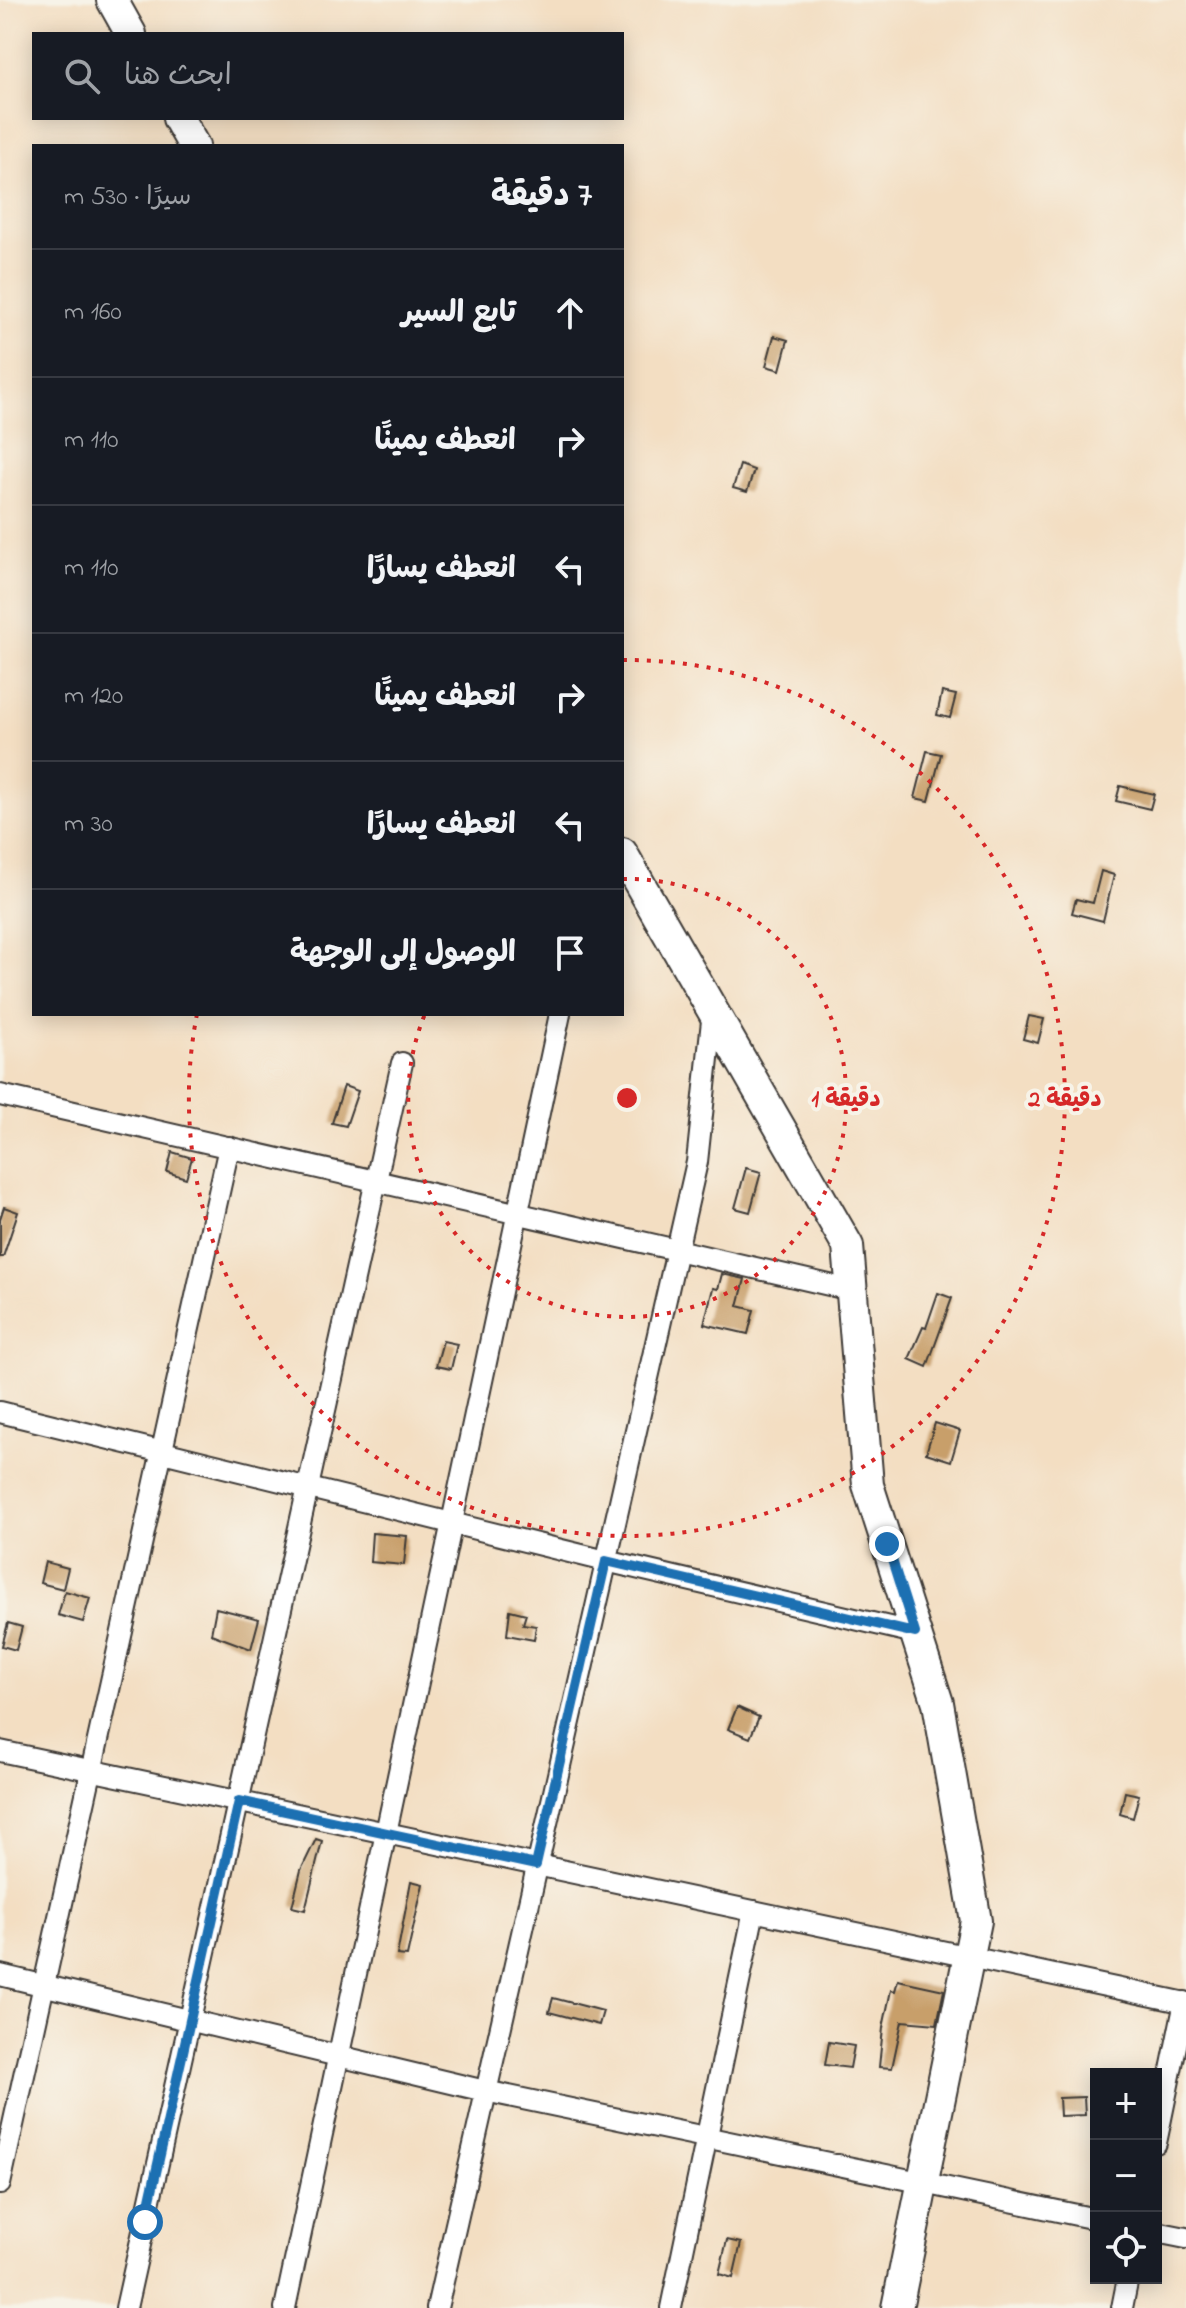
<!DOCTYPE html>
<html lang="ar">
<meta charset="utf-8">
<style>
body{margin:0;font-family:"Indie Flower","Playpen Sans Arabic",sans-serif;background:#20242c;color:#f1f3f6;direction:rtl}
.controls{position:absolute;right:24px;bottom:24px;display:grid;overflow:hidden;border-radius:0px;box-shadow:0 4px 20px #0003}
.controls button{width:72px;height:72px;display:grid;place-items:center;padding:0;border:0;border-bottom:2px solid #363941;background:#171b24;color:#f1f3f6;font:40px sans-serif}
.stop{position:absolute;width:24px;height:24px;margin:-18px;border:6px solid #1f6fb2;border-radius:50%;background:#fff}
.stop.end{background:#1f6fb2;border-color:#fff;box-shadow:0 2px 8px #0008}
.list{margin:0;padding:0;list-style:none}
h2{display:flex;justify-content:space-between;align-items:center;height:104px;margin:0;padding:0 32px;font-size:34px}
h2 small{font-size:26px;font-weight:400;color:#9ea1a6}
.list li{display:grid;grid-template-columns:52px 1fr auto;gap:24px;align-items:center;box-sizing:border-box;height:128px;padding:0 32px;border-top:2px solid #363941}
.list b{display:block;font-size:30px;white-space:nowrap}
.list em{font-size:26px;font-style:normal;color:#9ea1a6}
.icon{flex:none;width:44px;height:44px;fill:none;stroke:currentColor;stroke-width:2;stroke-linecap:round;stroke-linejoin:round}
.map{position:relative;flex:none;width:1186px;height:2308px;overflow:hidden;direction:ltr}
.search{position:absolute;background:#171b24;box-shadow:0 4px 20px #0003;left:32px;top:32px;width:592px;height:88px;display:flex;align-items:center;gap:20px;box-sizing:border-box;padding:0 28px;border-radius:0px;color:#9ea1a6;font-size:30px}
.panel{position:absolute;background:#171b24;box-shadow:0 4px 20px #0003;left:32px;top:144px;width:592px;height:872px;border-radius:0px;direction:rtl}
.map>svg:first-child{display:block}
.building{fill:#c89f6a}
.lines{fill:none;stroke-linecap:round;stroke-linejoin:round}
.street-casing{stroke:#3c3935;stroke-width:24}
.secondary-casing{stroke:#3c3935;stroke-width:34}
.street{stroke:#fff;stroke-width:20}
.secondary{stroke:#fff;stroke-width:30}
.route{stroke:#1f6fb2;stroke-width:10}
.ring{fill:none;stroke:#d62828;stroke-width:4;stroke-dasharray:4 8}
.centre{fill:#d62828;stroke:#f7f3e8;stroke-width:4}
.ring-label{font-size:24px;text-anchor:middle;font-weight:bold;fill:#d62828;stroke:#f7f3e8;stroke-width:8;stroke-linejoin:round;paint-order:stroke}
</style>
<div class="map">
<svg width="1186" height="2308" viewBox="0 0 1186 2308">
<rect width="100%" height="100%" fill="#f7f3e8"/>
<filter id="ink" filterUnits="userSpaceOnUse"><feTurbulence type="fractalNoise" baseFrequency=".0125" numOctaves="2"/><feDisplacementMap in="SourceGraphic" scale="16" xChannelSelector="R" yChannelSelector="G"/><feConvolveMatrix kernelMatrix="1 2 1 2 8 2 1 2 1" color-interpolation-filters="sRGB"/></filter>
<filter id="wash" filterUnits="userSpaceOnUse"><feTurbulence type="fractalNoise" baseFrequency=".006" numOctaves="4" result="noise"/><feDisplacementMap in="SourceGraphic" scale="32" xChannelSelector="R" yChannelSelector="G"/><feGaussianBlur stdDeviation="1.8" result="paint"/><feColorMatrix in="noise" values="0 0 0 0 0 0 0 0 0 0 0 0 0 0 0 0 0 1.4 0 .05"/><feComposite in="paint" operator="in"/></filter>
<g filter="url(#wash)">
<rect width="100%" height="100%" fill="#f3dec2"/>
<g id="blocks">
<g class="building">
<polygon points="774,336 788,340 780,370 766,366"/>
<polygon points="740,465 754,470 747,492 733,488"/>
<polygon points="942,692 956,695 950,718 937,715"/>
<polygon points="927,751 941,754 929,801 915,798"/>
<polygon points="1120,786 1154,794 1150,809 1116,801"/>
<polygon points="1101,871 1114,875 1103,921 1072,913 1076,899 1093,903"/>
<polygon points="1029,1016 1044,1019 1038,1043 1023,1039"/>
<polygon points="344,1086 358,1091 346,1126 332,1123"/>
<polygon points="172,1152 192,1158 186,1178 167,1172"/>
<polygon points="746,1168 761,1172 750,1212 735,1208"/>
<polygon points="4,1207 18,1212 3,1257 0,1257 0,1219"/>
<polygon points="722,1274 745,1279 738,1306 754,1310 748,1334 704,1324 713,1288 718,1289"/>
<polygon points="938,1293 952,1298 927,1367 909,1359 923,1327 926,1328"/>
<polygon points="443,1341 457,1344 451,1369 436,1366"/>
<polygon points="935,1423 960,1431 951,1461 926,1453"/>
<polygon points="372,1533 407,1536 404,1565 370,1562"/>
<polygon points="45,1562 68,1568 63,1589 40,1583"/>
<polygon points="65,1591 90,1598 83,1622 58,1615"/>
<polygon points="216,1608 259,1619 251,1649 211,1634"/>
<polygon points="510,1610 526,1614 523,1624 536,1626 534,1640 507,1635"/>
<polygon points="8,1623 22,1627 16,1650 2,1646"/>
<polygon points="737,1707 759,1717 750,1738 728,1729"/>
<polygon points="1125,1792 1139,1795 1133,1818 1120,1814"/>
<polygon points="316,1839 322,1841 305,1910 292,1907 301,1870"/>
<polygon points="411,1881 423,1884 407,1956 397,1955"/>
<polygon points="898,1980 944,1990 937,2024 902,2021 892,2068 879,2067 883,2028 891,1990 895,1991"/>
<polygon points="553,1998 603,2011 599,2025 549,2012"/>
<polygon points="829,2042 854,2046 850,2068 825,2065"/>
<polygon points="1084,2097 1085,2115 1060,2116 1059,2098"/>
<polygon points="727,2240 741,2243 733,2278 719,2274"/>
</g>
</g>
</g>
<g filter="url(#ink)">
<use href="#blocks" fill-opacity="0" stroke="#3c3935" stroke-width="2"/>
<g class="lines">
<g class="street-casing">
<g id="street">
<polyline points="0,1095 851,1290"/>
<polyline points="0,1412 606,1561 915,1633"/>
<polyline points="0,1751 1186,2003"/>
<polyline points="0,1975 485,2091 1096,2219"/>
<polyline points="1156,2143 1185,2002"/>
<polyline points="0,2184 229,1147"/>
<polyline points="1156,2232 1186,2238"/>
<polyline points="126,2308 402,1063"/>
<polyline points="285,2308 560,1014"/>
<polyline points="437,2308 697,1162 713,1011"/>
<polyline points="671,2308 754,1911"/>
<polyline points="1122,2308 1128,2278"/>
</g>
</g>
<g class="secondary-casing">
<g id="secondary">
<polyline points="112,0 131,34"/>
<polyline points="178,118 194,146"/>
<polyline points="622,853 848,1246 868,1485 938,1703 976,1921 897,2308"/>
</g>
</g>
<use href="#street" class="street"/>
<use href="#secondary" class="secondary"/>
</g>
</g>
<g class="lines" filter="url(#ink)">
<polyline class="route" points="145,2222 239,1801 536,1865 606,1561 915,1633 887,1544"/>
</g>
<g class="ring">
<path d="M623 879A219 219 0 1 1 425 1014"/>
<path d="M623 660A438 438 0 1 1 197 1014"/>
</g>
<circle cx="627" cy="1098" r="12" class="centre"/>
<g class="ring-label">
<text x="846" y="1106">1 دقيقة</text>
<text x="1065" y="1106">2 دقيقة</text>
</g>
</svg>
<div class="controls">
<button>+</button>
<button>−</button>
<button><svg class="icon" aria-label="locate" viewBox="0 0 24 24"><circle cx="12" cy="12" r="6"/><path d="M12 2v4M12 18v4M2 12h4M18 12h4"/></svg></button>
</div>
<div class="stop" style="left:145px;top:2222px"></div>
<div class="stop end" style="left:887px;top:1544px"></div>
<div class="search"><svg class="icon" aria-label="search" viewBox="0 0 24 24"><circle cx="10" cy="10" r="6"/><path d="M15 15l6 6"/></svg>ابحث هنا</div>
<section class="panel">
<h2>7 دقيقة<small>سيرًا · 530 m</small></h2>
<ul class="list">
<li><svg class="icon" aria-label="ahead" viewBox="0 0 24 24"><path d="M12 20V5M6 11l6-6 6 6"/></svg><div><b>تابع السير</b></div><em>160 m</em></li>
<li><svg class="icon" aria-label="right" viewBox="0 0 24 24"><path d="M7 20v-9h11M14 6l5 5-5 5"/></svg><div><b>انعطف يمينًا</b></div><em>110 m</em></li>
<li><svg class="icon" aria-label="left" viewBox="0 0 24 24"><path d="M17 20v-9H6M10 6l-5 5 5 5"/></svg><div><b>انعطف يسارًا</b></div><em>110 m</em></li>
<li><svg class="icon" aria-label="right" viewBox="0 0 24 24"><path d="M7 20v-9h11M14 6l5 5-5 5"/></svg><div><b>انعطف يمينًا</b></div><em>120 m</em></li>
<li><svg class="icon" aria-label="left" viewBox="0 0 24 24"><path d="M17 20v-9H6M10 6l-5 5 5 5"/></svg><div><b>انعطف يسارًا</b></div><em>30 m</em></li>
<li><svg class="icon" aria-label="arrive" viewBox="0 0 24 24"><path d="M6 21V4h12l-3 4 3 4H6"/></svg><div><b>الوصول إلى الوجهة</b></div></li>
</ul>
</section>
</div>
